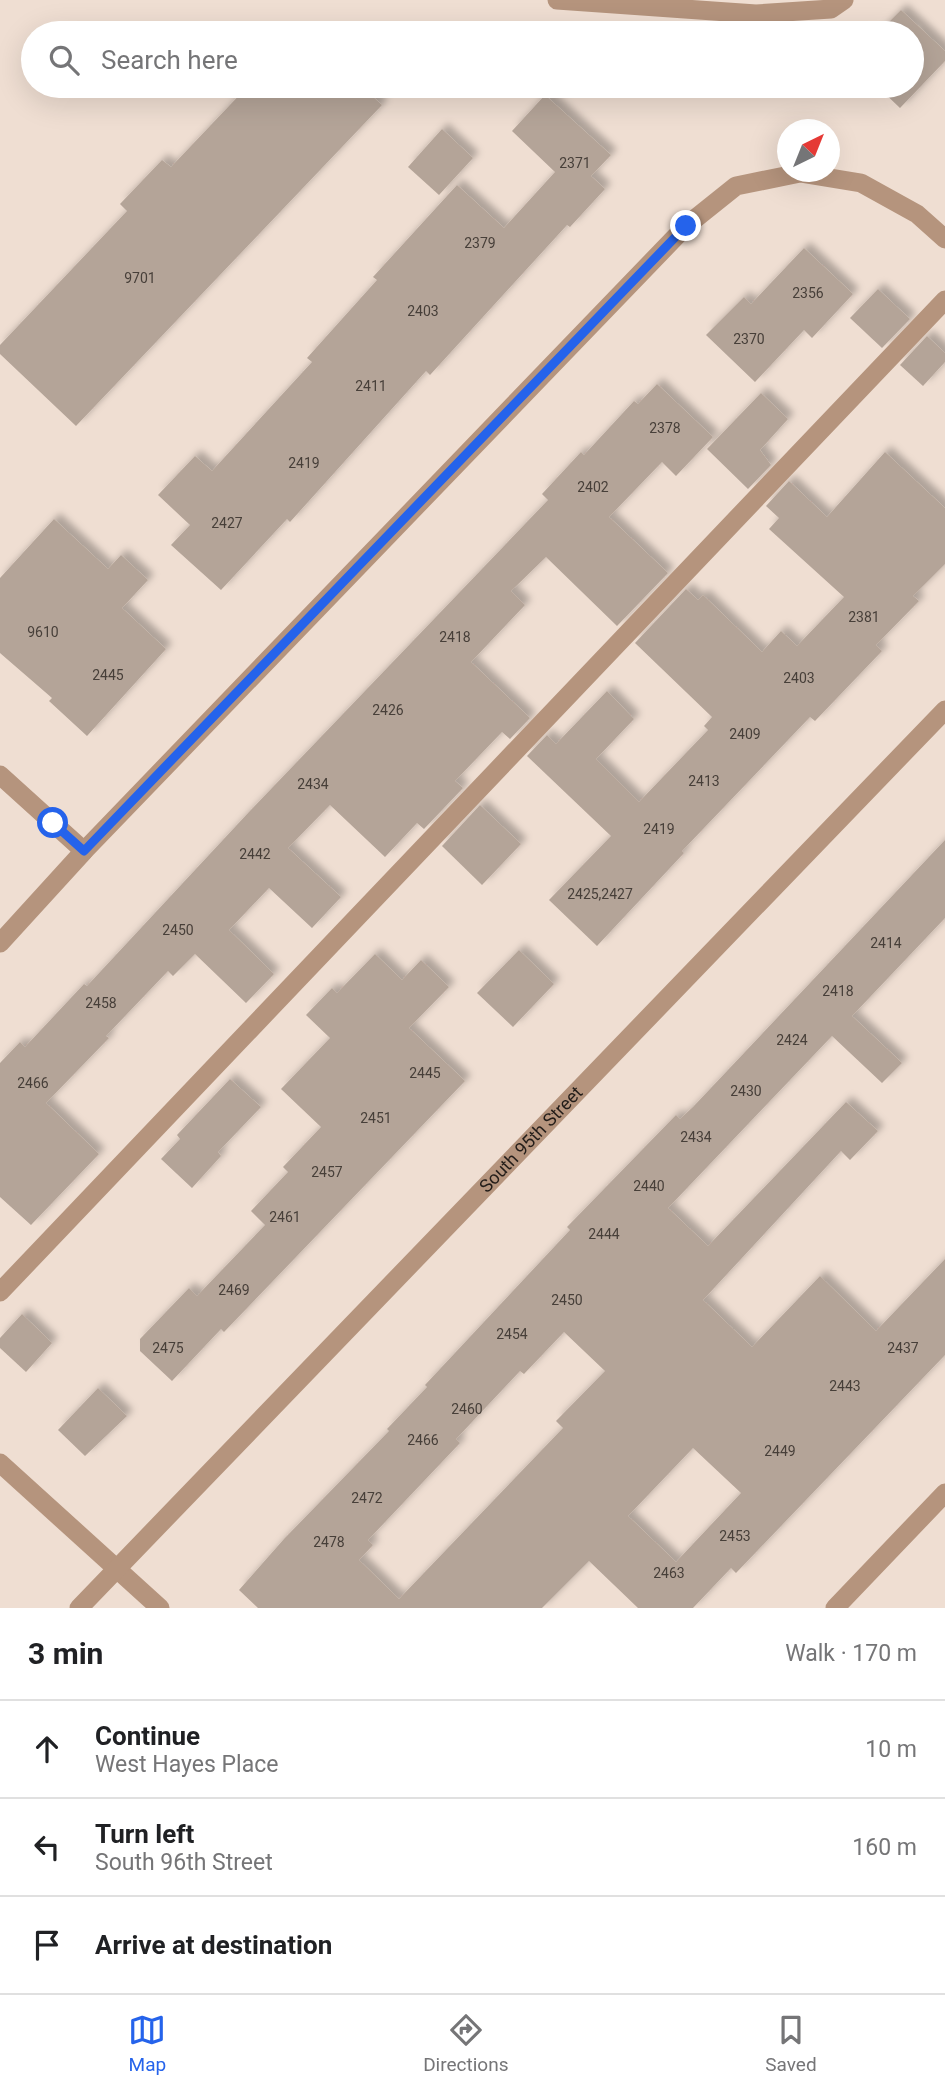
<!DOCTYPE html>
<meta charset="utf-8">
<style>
body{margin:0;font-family:Roboto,sans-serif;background:#f2f2f2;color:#202124}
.compass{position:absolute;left:777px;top:119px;width:63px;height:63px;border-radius:50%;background:#fff;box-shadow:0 7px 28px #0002;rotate:43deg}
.stop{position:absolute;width:21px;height:21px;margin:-16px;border:5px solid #2563eb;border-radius:50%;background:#fff}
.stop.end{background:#2563eb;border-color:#fff;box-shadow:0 2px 7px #0008}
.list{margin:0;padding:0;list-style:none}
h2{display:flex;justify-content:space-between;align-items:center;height:91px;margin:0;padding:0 28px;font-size:30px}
h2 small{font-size:23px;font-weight:400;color:#757577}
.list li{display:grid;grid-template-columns:46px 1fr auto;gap:21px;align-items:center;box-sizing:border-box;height:98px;padding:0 28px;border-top:2px solid #e0e0e0}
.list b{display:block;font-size:26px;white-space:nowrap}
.list p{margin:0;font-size:23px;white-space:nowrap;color:#757577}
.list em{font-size:23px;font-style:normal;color:#757577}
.icon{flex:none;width:38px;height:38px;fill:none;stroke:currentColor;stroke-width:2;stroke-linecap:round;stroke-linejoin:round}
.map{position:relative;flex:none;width:945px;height:1608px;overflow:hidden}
.search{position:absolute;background:#fff;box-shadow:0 7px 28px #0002;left:21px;right:21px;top:21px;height:77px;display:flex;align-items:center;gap:18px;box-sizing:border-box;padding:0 24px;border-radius:38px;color:#757577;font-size:26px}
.sheet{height:385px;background:#fff}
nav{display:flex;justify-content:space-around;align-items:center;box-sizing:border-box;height:98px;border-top:2px solid #e0e0e0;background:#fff;font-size:19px;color:#757577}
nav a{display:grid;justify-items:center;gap:4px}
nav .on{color:#2563eb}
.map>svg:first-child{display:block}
.building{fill:#b4a498;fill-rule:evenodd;filter:url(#shadow)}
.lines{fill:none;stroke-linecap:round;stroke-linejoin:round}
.service{stroke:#b5947d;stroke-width:19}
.minor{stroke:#b5947d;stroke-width:19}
.route{stroke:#2563eb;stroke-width:9}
.labels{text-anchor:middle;stroke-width:5;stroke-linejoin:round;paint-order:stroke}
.number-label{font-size:14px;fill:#473f39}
.street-label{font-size:18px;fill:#231d19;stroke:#fdebdf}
</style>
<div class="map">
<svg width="945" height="1608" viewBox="0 0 945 1608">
<defs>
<filter id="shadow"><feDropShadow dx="6" dy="-6" stdDeviation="3.5" flood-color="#0004"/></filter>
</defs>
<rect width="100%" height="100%" fill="#efded2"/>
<g class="building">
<polygon points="901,10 945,51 945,61 900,108 877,86 912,86 912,33 878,33"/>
<polygon points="248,86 361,86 382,105 76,426 0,354 0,345 127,211 120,204 162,160 171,167"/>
<polygon points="545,95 611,155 591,176 605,189 570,227 567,225 430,375 426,371 290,522 287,519 221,590 171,545 190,525 158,495 195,456 212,471 312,362 307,358 377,280 373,277 457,185 504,228 555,172 512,131"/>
<polygon points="442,129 473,158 439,195 408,167"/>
<polygon points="804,248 853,294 812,338 804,330 755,382 706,335 744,297 751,304"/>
<polygon points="878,289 910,319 882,348 850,318"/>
<polygon points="927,336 945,353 945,362 923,386 900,365"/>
<polygon points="657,384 713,437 676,476 662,462 609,517 668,573 617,626 546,557 511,591 525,605 471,662 530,718 510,739 502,732 455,781 463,788 424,829 417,823 385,857 330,805 288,848 341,897 312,928 269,888 229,930 274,974 246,1003 195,954 173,976 168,971 106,1036 109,1038 46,1103 99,1154 31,1225 0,1197 0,1063 20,1042 25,1047 84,984 87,986 249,812 548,500 542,494 581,452 584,455 634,401 638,404"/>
<polygon points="761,393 788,419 760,450 771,465 748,489 707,449"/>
<polygon points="885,452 945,508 945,564 913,596 919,601 876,645 882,651 815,721 810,717 682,851 684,853 597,946 549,900 611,836 527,756 547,735 556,744 607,691 634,719 596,759 639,802 708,730 704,726 712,717 635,643 686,589 698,600 703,595 762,652 781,631 797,646 844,597 769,529 779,518 766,506 789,481 827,517"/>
<polygon points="54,519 108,569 121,555 148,580 122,608 166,649 87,736 49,701 52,698 0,653 0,578"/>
<polygon points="480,805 521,844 482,885 442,846"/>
<path d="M945,840V918L852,1016L902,1063L882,1083L832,1036L668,1208L708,1246L846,1102L878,1131L850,1160L841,1151L703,1300L752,1347L820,1276L876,1331L945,1259V1355L736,1573L731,1568L693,1608H638L589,1561L542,1608H258L239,1590L284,1539L389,1431L387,1429L427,1387L425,1385L570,1230L567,1227L676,1115L680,1119L693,1107ZM564,1332L605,1371L556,1421L563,1428L399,1599L359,1560L373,1545L368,1540L460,1443L456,1439L520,1371L524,1374ZM693,1448L741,1493L676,1562L628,1516Z"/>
<polygon points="519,950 554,984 513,1027 477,993"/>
<polygon points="375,954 402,980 421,960 449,987 409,1028 465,1081 224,1332 221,1329 172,1381 140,1351 140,1339 189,1288 197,1296 265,1225 251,1211 288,1172 283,1167 321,1127 281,1089 330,1038 306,1015 332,988 337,993"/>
<polygon points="230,1079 261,1107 218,1152 221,1156 192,1188 161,1159 180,1139 177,1135"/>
<polygon points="22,1314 52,1343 26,1372 0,1348 0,1338"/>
<polygon points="98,1388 127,1416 85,1456 58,1430"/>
</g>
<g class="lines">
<g class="service">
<polyline points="557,0 756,14 831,9 844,0"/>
<polyline points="0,1292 945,300"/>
</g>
<g class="minor">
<polyline points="0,775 84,851"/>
<polyline points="0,943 84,851 686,226 736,186 800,173 861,183 917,214 945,239"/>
<polyline points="0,1463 160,1608"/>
<path id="s1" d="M79,1608L945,710"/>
<polyline points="835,1608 945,1493"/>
</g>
</g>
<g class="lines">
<polyline class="route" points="53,823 84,851 686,226"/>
</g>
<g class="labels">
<g class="number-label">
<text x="575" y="168">2371</text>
<text x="480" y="248">2379</text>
<text x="140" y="283">9701</text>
<text x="808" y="298">2356</text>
<text x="423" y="316">2403</text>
<text x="749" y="344">2370</text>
<text x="371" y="391">2411</text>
<text x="665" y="433">2378</text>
<text x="304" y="468">2419</text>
<text x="593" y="492">2402</text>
<text x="227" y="528">2427</text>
<text x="864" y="622">2381</text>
<text x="43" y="637">9610</text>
<text x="455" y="642">2418</text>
<text x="108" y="680">2445</text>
<text x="799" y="683">2403</text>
<text x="388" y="715">2426</text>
<text x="745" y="739">2409</text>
<text x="704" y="786">2413</text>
<text x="313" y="789">2434</text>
<text x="659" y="834">2419</text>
<text x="255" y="859">2442</text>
<text x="600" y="899">2425,2427</text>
<text x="178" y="935">2450</text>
<text x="886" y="948">2414</text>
<text x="838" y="996">2418</text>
<text x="101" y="1008">2458</text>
<text x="792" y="1045">2424</text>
<text x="425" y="1078">2445</text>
<text x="33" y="1088">2466</text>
<text x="746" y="1096">2430</text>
<text x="376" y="1123">2451</text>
<text x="696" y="1142">2434</text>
<text x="327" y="1177">2457</text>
<text x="649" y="1191">2440</text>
<text x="285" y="1222">2461</text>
<text x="604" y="1239">2444</text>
<text x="234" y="1295">2469</text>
<text x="567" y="1305">2450</text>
<text x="512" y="1339">2454</text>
<text x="168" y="1353">2475</text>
<text x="903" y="1353">2437</text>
<text x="845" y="1391">2443</text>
<text x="467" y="1414">2460</text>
<text x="423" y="1445">2466</text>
<text x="780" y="1456">2449</text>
<text x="367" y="1503">2472</text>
<text x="735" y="1541">2453</text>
<text x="329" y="1547">2478</text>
<text x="669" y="1578">2463</text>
</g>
<g class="street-label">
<text dy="6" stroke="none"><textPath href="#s1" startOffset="651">South 95th Street</textPath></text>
</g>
</g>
</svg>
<svg class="compass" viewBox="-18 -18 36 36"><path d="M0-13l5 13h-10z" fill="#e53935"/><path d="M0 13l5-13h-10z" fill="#757577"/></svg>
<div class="stop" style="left:53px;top:823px"></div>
<div class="stop end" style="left:686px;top:226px"></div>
<div class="search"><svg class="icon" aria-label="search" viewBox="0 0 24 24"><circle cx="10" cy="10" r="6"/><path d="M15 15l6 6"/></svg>Search here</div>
</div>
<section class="sheet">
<h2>3 min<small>Walk · 170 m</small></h2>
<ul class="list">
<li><svg class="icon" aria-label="ahead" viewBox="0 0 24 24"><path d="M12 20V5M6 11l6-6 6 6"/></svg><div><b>Continue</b><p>West Hayes Place</p></div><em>10 m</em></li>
<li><svg class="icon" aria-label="left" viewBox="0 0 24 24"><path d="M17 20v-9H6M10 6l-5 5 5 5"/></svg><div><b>Turn left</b><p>South 96th Street</p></div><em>160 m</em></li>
<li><svg class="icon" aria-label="arrive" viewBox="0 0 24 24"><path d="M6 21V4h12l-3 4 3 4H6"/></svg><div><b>Arrive at destination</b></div></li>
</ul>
</section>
<nav>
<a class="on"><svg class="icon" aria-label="map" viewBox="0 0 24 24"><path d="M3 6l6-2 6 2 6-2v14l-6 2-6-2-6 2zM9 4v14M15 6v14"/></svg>Map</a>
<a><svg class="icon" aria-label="directions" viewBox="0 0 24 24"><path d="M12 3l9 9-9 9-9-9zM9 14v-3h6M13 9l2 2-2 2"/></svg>Directions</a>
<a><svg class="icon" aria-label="saved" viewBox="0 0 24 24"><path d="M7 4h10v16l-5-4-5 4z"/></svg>Saved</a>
</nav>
